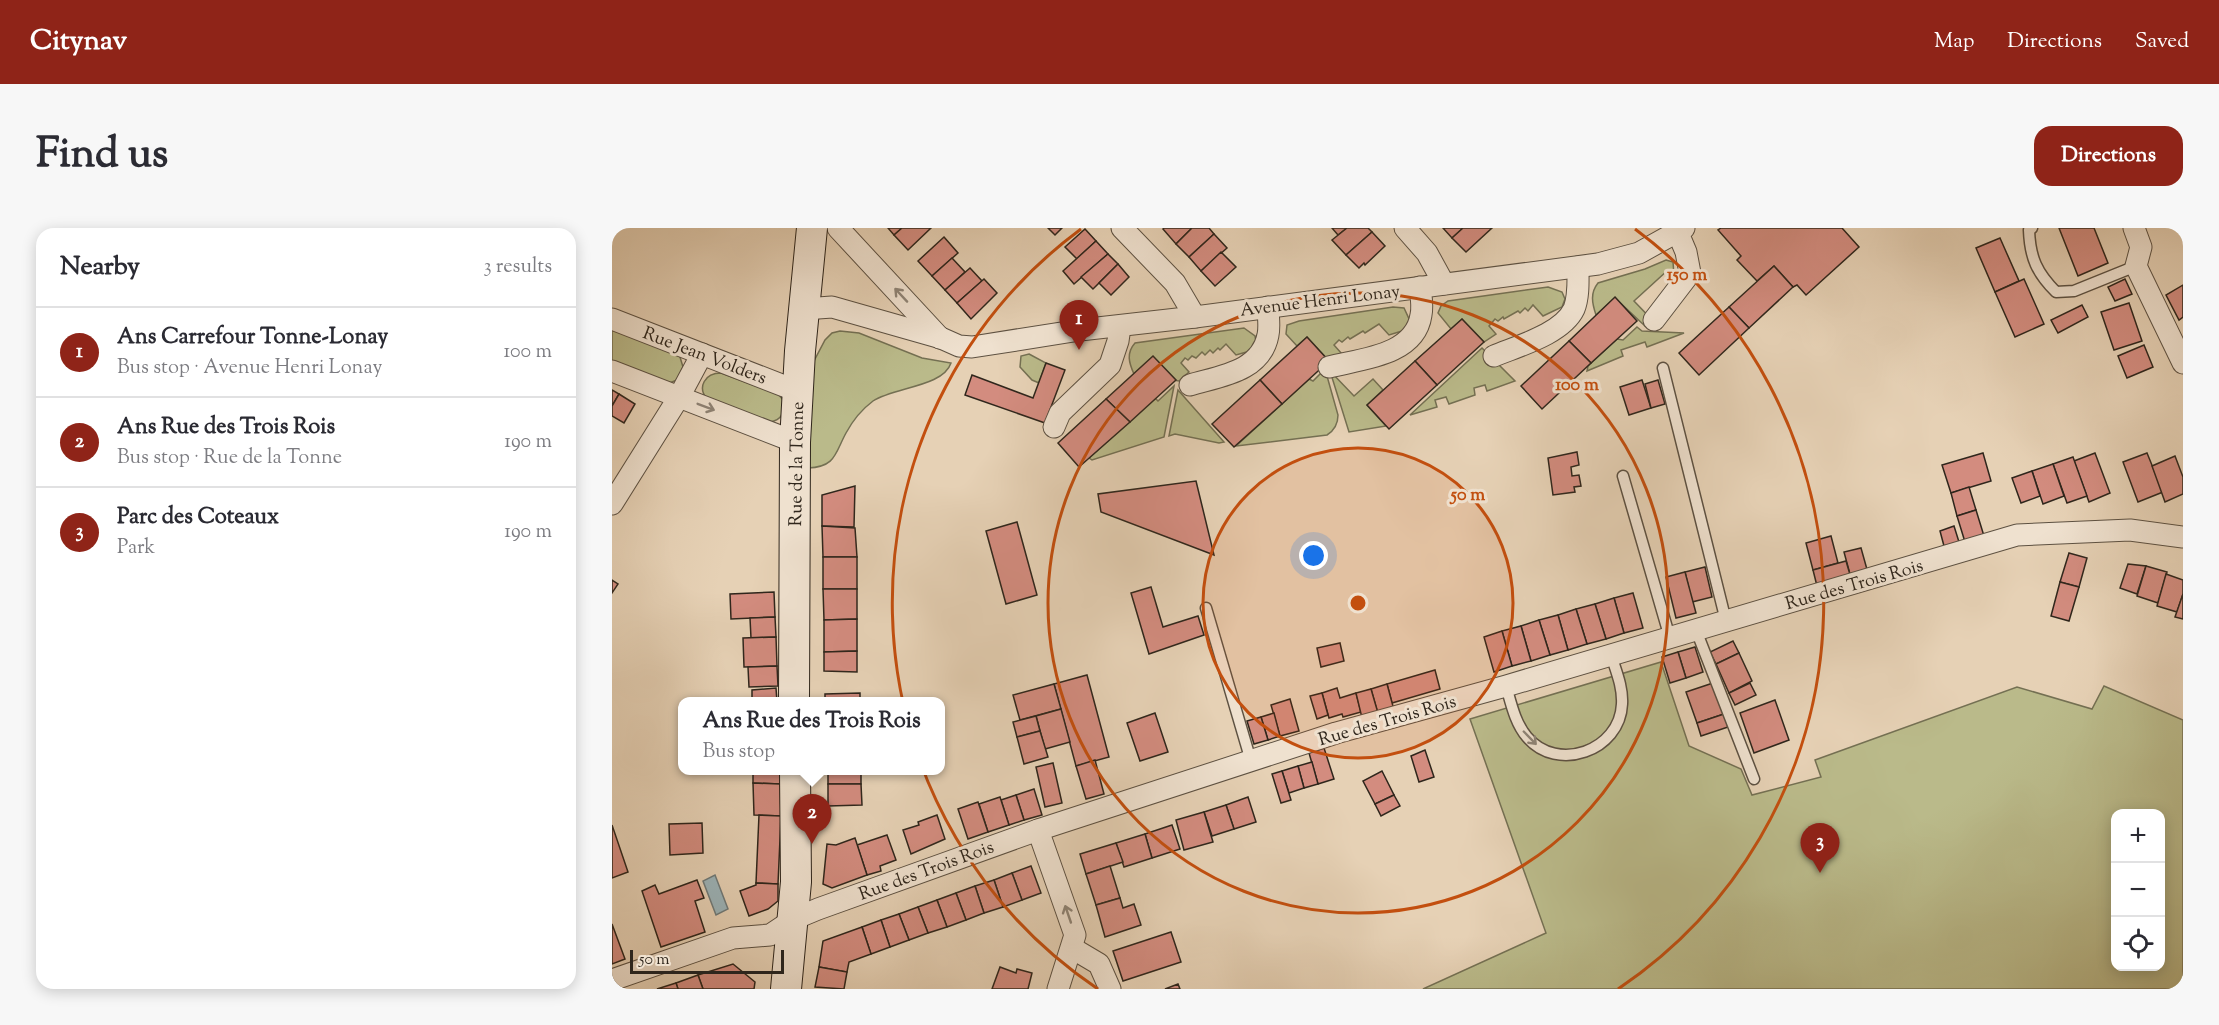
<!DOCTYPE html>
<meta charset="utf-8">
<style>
body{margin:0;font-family:"Sorts Mill Goudy",serif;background:#f7f7f7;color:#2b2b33}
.controls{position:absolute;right:18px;bottom:18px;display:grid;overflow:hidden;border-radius:12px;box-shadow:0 3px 15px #0003}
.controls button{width:54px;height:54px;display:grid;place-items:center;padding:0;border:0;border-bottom:2px solid #e1e1e2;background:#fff;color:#2b2b33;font:30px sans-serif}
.scale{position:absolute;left:18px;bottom:15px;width:154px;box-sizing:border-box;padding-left:6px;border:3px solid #2f261c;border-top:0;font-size:16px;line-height:21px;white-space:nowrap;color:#2f261c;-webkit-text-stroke:4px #efe1cf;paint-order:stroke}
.you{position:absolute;left:702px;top:328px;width:21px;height:21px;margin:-15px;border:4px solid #fff;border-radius:50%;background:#1a73e8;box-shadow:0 0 0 9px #1a73e833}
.badge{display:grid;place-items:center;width:39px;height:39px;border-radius:50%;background:#8f2418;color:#fff;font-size:20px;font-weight:700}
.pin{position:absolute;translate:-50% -50px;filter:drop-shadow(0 2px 3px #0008)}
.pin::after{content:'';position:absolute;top:32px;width:21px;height:18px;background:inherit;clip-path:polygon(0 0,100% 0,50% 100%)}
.popup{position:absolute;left:66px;top:469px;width:267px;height:78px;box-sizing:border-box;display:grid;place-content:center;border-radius:12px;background:#fff;filter:drop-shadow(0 2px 4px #0005);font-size:20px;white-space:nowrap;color:#7c7c81}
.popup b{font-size:22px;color:#2b2b33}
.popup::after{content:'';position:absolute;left:50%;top:100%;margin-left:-12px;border:12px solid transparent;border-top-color:#fff}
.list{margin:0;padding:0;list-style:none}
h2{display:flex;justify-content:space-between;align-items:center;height:78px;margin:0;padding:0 24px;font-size:26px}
h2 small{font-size:20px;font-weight:400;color:#7c7c81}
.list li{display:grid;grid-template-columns:39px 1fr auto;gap:18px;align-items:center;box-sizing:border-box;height:90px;padding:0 24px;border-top:2px solid #e1e1e2}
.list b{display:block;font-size:22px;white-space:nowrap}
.list p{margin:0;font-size:20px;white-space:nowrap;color:#7c7c81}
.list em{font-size:20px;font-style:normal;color:#7c7c81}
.icon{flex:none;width:33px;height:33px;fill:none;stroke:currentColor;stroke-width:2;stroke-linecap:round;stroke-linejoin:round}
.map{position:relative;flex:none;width:1571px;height:761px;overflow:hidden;border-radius:18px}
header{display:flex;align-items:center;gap:36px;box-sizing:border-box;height:84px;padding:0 30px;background:#8f2418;color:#fff}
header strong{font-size:28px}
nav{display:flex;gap:33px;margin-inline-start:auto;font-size:21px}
.intro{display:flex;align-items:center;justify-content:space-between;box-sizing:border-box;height:144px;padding:0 36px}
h1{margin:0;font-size:42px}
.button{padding:15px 27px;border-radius:18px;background:#8f2418;color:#fff;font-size:21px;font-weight:700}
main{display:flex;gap:36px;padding:0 36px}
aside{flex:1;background:#fff;border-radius:18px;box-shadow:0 3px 15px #0003}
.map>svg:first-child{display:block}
.green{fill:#baba8a;stroke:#747053;stroke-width:1.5;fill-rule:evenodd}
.water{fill:#9cb4b9;stroke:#707b7a;stroke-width:1.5}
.building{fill:#d38c7f;stroke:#2f261c;stroke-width:1.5}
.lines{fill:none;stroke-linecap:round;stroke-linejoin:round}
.lane-casing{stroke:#5d5142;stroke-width:13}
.street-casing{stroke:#5d5142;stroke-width:23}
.secondary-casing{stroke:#2f261c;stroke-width:32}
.lane{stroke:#efe1cf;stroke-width:10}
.street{stroke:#efe1cf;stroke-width:21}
.secondary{stroke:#efe1cf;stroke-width:30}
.oneway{stroke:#8f8476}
.ring{fill:none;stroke:#c34f0f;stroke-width:3}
.labels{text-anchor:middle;stroke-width:6;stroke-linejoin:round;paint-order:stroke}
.street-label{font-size:18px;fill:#2f261c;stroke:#efe1cf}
.centre{fill:#c34f0f;stroke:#efe1cf;stroke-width:3}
.ring-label{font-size:18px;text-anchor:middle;font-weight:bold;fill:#c34f0f;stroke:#efe1cf;stroke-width:6;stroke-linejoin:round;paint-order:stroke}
</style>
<header>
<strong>Citynav</strong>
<nav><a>Map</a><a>Directions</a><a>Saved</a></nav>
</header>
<div class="intro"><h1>Find us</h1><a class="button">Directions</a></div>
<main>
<aside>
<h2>Nearby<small>3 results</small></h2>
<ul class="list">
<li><span class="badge">1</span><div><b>Ans Carrefour Tonne-Lonay</b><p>Bus stop · Avenue Henri Lonay</p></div><em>100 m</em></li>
<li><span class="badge">2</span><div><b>Ans Rue des Trois Rois</b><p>Bus stop · Rue de la Tonne</p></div><em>190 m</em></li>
<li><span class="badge">3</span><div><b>Parc des Coteaux</b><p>Park</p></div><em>190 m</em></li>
</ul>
</aside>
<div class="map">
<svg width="1571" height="761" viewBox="0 0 1571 761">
<rect width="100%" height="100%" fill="#e6d1b5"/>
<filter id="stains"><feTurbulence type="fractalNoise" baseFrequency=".00333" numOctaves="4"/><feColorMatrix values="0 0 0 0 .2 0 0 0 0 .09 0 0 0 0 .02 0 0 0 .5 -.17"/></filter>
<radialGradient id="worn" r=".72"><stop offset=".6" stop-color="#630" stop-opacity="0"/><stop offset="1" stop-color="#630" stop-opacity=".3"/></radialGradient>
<g class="green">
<path d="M1054,32L1061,34L1062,47L1056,42L1022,73L1045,97L1033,98L1003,70L984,87C980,75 978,65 986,55L1033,41Z"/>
<polygon points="936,59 950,64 953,71 950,79 931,88 921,77 916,83 913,80 908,85 906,83 892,91 891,89 886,93 883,91 877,98 884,106 872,114 850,91 839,101 826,85 829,78 836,73"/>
<polygon points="781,79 792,80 798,93 790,103 777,107 767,96 753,105 751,103 738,111 736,109 730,114 727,112 722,117 730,126 717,133 695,109 685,118 674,106 675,97 687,93"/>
<polygon points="1025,99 1030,103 1072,105 1035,119 1033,114 1009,122 1011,128 975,143 976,138 1005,111 1011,112"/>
<path d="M632,100L643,108L644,113L638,123L624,127L614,116L608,122L606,120L601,125L598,122L593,127L590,124L584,130L580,128L576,132L573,130L569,135L577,144L567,153L522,146C517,135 514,125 523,115Z"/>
<polygon points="0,101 64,126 68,129 71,139 65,152 55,156 0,135"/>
<path d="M228,103L247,105L310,130L339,135C331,159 282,159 261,173C249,182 241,192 234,205C223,225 224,239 196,240L202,133L213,112L220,105Z"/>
<polygon points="870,120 903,153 875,163 873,157 862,160 863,167 837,176 834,169 823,172 825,179 798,187"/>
<polygon points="417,126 434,135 427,155 420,152 408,139 409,128"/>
<path d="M713,141L726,187C726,196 723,202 715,207L624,218L697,151L701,153Z"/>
<polygon points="718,143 742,168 761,151 771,162 755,177 774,198 737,204"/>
<path d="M109,145L166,166L172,173C171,185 171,192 158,194L95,171C85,159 93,145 109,145Z"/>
<polygon points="562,158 552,209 480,232 477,230 543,170 546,173"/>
<polygon points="566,162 612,214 607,215 563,206 557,208"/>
<path d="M1049,434L1077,518L1129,541L1140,567L1209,549L1203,532L1405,459L1480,481L1492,458L1571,492V761H811L934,705L858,491ZM1504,586H1548V738H1504Z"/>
</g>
<polygon class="water" points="103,647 116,681 104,687 91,653"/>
<g class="building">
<polygon points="276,0 290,0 282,7"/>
<polygon points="290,0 319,0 296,22 282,7"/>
<polygon points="436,0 450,0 443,7"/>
<polygon points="552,0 580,0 564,16 551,1"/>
<polygon points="580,0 597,0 602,6 577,29 564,16"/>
<polygon points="720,0 735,0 726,7"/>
<polygon points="735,0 756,0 760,4 734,27 720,12"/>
<polygon points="831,0 851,0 840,10"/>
<polygon points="851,0 880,0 854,24 840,10"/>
<polygon points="1109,0 1230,0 1247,19 1194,67 1185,57 1181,59 1162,38 1145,53 1125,32 1129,28 1106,2"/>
<polygon points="1447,0 1482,0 1496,35 1466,48"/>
<polygon points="473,1 484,13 465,31 453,19"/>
<polygon points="760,4 773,18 753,37 752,35 747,40 734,27"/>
<polygon points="602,6 615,20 589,43 577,29"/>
<polygon points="332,9 346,25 320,48 306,33"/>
<polygon points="1388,10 1407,53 1383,64 1364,20"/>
<polygon points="484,13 496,26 462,56 451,43"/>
<polygon points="609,24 624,39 603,58 589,43"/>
<polygon points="496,26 506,36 481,61 469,49"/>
<polygon points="340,30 353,44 333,62 320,48"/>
<polygon points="506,36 517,49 499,67 487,55"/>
<polygon points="1162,38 1181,59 1137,100 1117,79"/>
<polygon points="358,40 370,53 345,75 333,62"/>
<polygon points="372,51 385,65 359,91 345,75"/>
<polygon points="1412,51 1432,96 1403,109 1383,64"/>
<polygon points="1513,51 1520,66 1503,73 1496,59"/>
<polygon points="1571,57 1571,89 1567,92 1554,67"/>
<polygon points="1003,69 1025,93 979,135 957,113"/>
<polygon points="1517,75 1530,113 1502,122 1489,84"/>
<polygon points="1470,77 1476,89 1446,105 1439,92"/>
<polygon points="1117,79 1137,100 1087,147 1067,125"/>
<polygon points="850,91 872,114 825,157 803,133"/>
<polygon points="695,109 717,133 670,176 648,152"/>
<polygon points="957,113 979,135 930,181 909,158"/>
<polygon points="1532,117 1541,139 1515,150 1506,128"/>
<polygon points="541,128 564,152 518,194 494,171"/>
<polygon points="803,133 825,157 777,201 755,177"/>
<polygon points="434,135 453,142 433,195 353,167 360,147 421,170"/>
<polygon points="648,152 670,176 622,219 600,196"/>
<polygon points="1030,152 1039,180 1017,187 1008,159"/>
<polygon points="1046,152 1053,176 1039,180 1033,156"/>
<polygon points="0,162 7,166 0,178"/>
<polygon points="7,166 23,176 12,195 0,188 0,178"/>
<polygon points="494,171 518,194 467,239 446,215"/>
<polygon points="965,224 967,237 959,239 960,248 967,247 969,258 962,259 963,264 941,267 936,230"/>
<polygon points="1371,225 1379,253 1339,265 1330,237"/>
<polygon points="1483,225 1498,265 1477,274 1462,233"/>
<polygon points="1535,225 1551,264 1526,274 1511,234"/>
<polygon points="1563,228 1571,249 1571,266 1553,274 1540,238"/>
<polygon points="1461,229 1475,268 1455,275 1441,236"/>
<polygon points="1441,236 1452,268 1431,276 1420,243"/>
<polygon points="1420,243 1428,268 1409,275 1400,250"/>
<polygon points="584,253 602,327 489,284 486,266"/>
<polygon points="243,258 242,299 210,298 210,267"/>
<polygon points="1357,259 1364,282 1345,288 1339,265"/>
<polygon points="1364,282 1372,308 1353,314 1345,288"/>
<polygon points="405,294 425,367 394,376 374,303"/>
<polygon points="210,298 243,300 245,329 211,329"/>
<polygon points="1342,298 1347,314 1332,318 1328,303"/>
<polygon points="1219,308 1226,335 1201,342 1194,315"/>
<polygon points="1249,320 1256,345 1239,350 1232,324"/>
<polygon points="1457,325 1475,330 1467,359 1448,354"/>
<rect x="211" y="329" width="34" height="32"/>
<polygon points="1234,333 1239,350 1205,358 1201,342"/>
<polygon points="1516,336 1534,338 1525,366 1508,360"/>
<polygon points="1534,338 1555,344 1546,375 1525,368"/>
<polygon points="1093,339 1100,369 1080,374 1073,344"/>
<polygon points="1073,344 1084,385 1064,390 1054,349"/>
<polygon points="1554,346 1571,352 1571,366 1565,384 1545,378"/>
<polygon points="0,352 6,356 0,365"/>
<polygon points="1448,354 1467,359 1457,393 1439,388"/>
<polygon points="539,359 551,399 586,388 592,407 537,426 519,365"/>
<polygon points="211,361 245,361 245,391 212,392"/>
<polygon points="162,364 163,389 119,391 118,366"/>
<polygon points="1021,365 1031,400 1012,405 1002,370"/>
<polygon points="1571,366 1571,391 1563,389"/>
<polygon points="1002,370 1012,405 994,411 983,376"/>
<polygon points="983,376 994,411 975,416 964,381"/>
<polygon points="964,381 975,416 956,422 946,387"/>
<polygon points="946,387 956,422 938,427 927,392"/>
<polygon points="163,389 164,409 139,410 138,390"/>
<polygon points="245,391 245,423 212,424 212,392"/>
<polygon points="927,392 938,427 919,433 909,398"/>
<polygon points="909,398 919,433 900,438 890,403"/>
<polygon points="890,403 900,438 882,444 872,409"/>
<polygon points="164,409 165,438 132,439 131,410"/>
<polygon points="1121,413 1127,425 1104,436 1098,424"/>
<polygon points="728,415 732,433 709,439 705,420"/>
<polygon points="1083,419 1091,444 1074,450 1066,424"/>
<polygon points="245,423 245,444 212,443 212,424"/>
<polygon points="1066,424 1074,450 1058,455 1050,429"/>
<polygon points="1127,425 1140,453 1117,465 1104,436"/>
<polygon points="165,438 166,458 137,459 136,439"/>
<polygon points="823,442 828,461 780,475 775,456"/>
<polygon points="475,447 497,529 464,538 442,456"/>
<polygon points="1101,455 1112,486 1085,495 1074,464"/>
<polygon points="1138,455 1144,467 1123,477 1117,465"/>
<polygon points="442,456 449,481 408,492 401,467"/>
<polygon points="775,456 782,482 766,486 759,461"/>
<polygon points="164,460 165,474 140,474 140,462"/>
<polygon points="725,460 728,470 744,465 749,484 731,489 730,486 717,490 710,465"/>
<polygon points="759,461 766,485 750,490 744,465"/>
<polygon points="248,465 248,474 213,474 213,466"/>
<polygon points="710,465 716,487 705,491 698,468"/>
<polygon points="678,471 687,503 668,508 659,477"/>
<polygon points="1163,472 1177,512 1142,525 1128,485"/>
<polygon points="449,481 458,514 433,521 424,488"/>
<polygon points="543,485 556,524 528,533 515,495"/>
<polygon points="662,485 668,508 656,512 649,489"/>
<polygon points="1112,486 1116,499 1089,508 1085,495"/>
<polygon points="424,488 428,503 405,509 401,494"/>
<polygon points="649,489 656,512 642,516 635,493"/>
<polygon points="428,503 436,529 412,536 405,509"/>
<polygon points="712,520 722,551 706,556 697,525"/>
<polygon points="813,522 822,549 807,554 799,528"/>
<polygon points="483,532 492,566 474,571 464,538"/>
<polygon points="700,534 706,556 692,560 686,538"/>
<polygon points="441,535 450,575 433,579 424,539"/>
<polygon points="686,538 692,560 677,565 670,543"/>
<polygon points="141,542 168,542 168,556 141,555"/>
<rect x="216" y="542" width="33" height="14"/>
<polygon points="670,543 679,572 669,575 660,546"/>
<polygon points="770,543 782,567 763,576 751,553"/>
<polygon points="141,555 168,556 169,588 142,587"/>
<polygon points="216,556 249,556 250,577 216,578"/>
<polygon points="422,561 430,587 412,592 404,567"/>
<polygon points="404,567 412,592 397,597 389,572"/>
<polygon points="782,567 788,578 769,588 763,576"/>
<polygon points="388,569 397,597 376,604 367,576"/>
<polygon points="636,569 644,594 622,601 614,577"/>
<polygon points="366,574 376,604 356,611 346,581"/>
<polygon points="614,577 622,601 600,608 592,584"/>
<polygon points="592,584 601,614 572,622 564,592"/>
<polygon points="147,587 169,588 166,656 144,655"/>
<polygon points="325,587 333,611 299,626 291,602 307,597 306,594"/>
<polygon points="90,595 91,625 58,627 57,596"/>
<polygon points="0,597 16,644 0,650"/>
<polygon points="560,597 568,621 540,630 533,606"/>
<polygon points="533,606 540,630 512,639 504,615"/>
<polygon points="275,607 284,632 268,638 269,643 255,647 245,617"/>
<polygon points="243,610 255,647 220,660 211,656 215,616 224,617"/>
<polygon points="504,615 511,634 474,646 468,626"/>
<polygon points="419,638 429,665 410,672 400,645"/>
<polygon points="498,638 508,670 484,677 474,646"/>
<polygon points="400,645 410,672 391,679 382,652"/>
<polygon points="85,652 92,670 83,673 93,704 49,719 30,663 43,657 47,666"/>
<polygon points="382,652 391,679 372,685 363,658"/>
<polygon points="144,655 166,656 166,673 156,681 137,688 128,663 144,657"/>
<polygon points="363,658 372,685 354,692 344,665"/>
<polygon points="344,665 354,692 335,699 325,672"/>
<polygon points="508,670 511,680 522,676 529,697 493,709 484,677"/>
<polygon points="325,672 335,699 316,705 306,679"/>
<polygon points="306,679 316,705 297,712 287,686"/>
<polygon points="287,686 297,712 278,719 269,692"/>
<polygon points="269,692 278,719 259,726 250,699"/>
<polygon points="0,696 13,731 0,736"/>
<polygon points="250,699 259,726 237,734 235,744 207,739 211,713"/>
<polygon points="559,704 569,734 511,753 501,723"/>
<polygon points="121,736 143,754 142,761 91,761 86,747"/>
<polygon points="207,739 235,744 232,761 203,759"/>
<polygon points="388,739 404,745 405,741 420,745 416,761 380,761"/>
<polygon points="86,747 91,761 66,761 64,755"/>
<polygon points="64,755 66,761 45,761"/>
<polygon points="566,756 568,761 553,761"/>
</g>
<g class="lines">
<g class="lane-casing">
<g id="lane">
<path d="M1420,0L1417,2C1418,30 1425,45 1444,64L1462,63L1524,38"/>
<polyline points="1051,140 1114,393"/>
<polyline points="1011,248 1058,410"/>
<polyline points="594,380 639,533"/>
<polyline points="1084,402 1142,551"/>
<path d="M894,458C899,475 903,495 915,509C945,545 1008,523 1010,476C1011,459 1004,443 999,427"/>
</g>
</g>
<g class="street-casing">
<g id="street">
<polyline points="226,0 328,110"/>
<polyline points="510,0 563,55 583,89"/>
<polyline points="793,0 815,25 832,56"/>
<polyline points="1522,0 1529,19 1524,38 1571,135"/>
<polyline points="192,81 220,79 329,110 347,118 360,119 468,102 583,89 986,36 1027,25 1072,0"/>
<polyline points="0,91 185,163"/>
<polyline points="1042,92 1078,45 1074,24 1066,5"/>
<path d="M882,128C906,118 950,106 962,81C967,69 966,52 966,39"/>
<path d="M717,139C748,131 803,128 809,87C811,78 809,68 808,59"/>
<polyline points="0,143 183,214"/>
<path d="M578,157C608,148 649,144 656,107C658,98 656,88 656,79"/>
<polyline points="442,199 448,185 498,137 506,113 508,99"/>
<polyline points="0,276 67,169 90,126"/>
<polyline points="426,602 463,707 446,761"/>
<polyline points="460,720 487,736 498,761"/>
<polyline points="0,752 121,710 158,707 182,691 206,681 426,602 724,505 894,458 1405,307 1518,302 1571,309"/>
</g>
</g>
<g class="secondary-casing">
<g id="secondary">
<polyline points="182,474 183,214 188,123 200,0"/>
<polyline points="174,761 184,654 183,542"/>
</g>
</g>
<use href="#lane" class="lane"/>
<use href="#street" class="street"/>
<use href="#secondary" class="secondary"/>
</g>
<defs><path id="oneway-shaft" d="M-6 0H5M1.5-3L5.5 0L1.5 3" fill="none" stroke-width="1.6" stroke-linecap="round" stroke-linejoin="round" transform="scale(1.5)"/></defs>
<g class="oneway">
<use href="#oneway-shaft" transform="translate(289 67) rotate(-133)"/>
<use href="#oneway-shaft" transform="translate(94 179) rotate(21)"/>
<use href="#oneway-shaft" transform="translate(918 510) rotate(46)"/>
<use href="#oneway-shaft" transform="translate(456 686) rotate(-109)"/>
</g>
<circle cx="746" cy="375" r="155" fill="#c34f0f" fill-opacity=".12"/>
<g class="ring">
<circle cx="746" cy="375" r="155"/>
<circle cx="746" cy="375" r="310"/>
<path d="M486 761A465 465 0 0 1 469 1M1023 1A465 465 0 0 1 1006 761"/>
</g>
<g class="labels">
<g class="street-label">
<text transform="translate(708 72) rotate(-7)" y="6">Avenue Henri Lonay</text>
<text transform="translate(93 127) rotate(21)" y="6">Rue Jean Volders</text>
<text transform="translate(184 236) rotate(-89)" y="6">Rue de la Tonne</text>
<text transform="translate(1242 356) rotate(-16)" y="6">Rue des Trois Rois</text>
<text transform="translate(775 492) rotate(-16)" y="6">Rue des Trois Rois</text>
<text transform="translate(314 642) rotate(-20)" y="6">Rue des Trois Rois</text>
</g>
</g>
<circle cx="746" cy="375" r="9" class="centre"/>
<g class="ring-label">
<text x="1075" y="52">150 m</text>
<text x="965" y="162">100 m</text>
<text x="856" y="272">50 m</text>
</g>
<rect width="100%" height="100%" filter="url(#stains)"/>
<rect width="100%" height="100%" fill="url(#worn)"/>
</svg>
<div class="controls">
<button>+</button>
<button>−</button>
<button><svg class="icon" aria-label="locate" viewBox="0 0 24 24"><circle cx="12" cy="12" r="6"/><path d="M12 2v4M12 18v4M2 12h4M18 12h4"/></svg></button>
</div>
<div class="scale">50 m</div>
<div class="you"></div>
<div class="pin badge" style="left:467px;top:122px">1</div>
<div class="pin badge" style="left:200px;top:616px">2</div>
<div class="popup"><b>Ans Rue des Trois Rois</b>Bus stop</div>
<div class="pin badge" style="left:1208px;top:645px">3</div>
</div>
</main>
